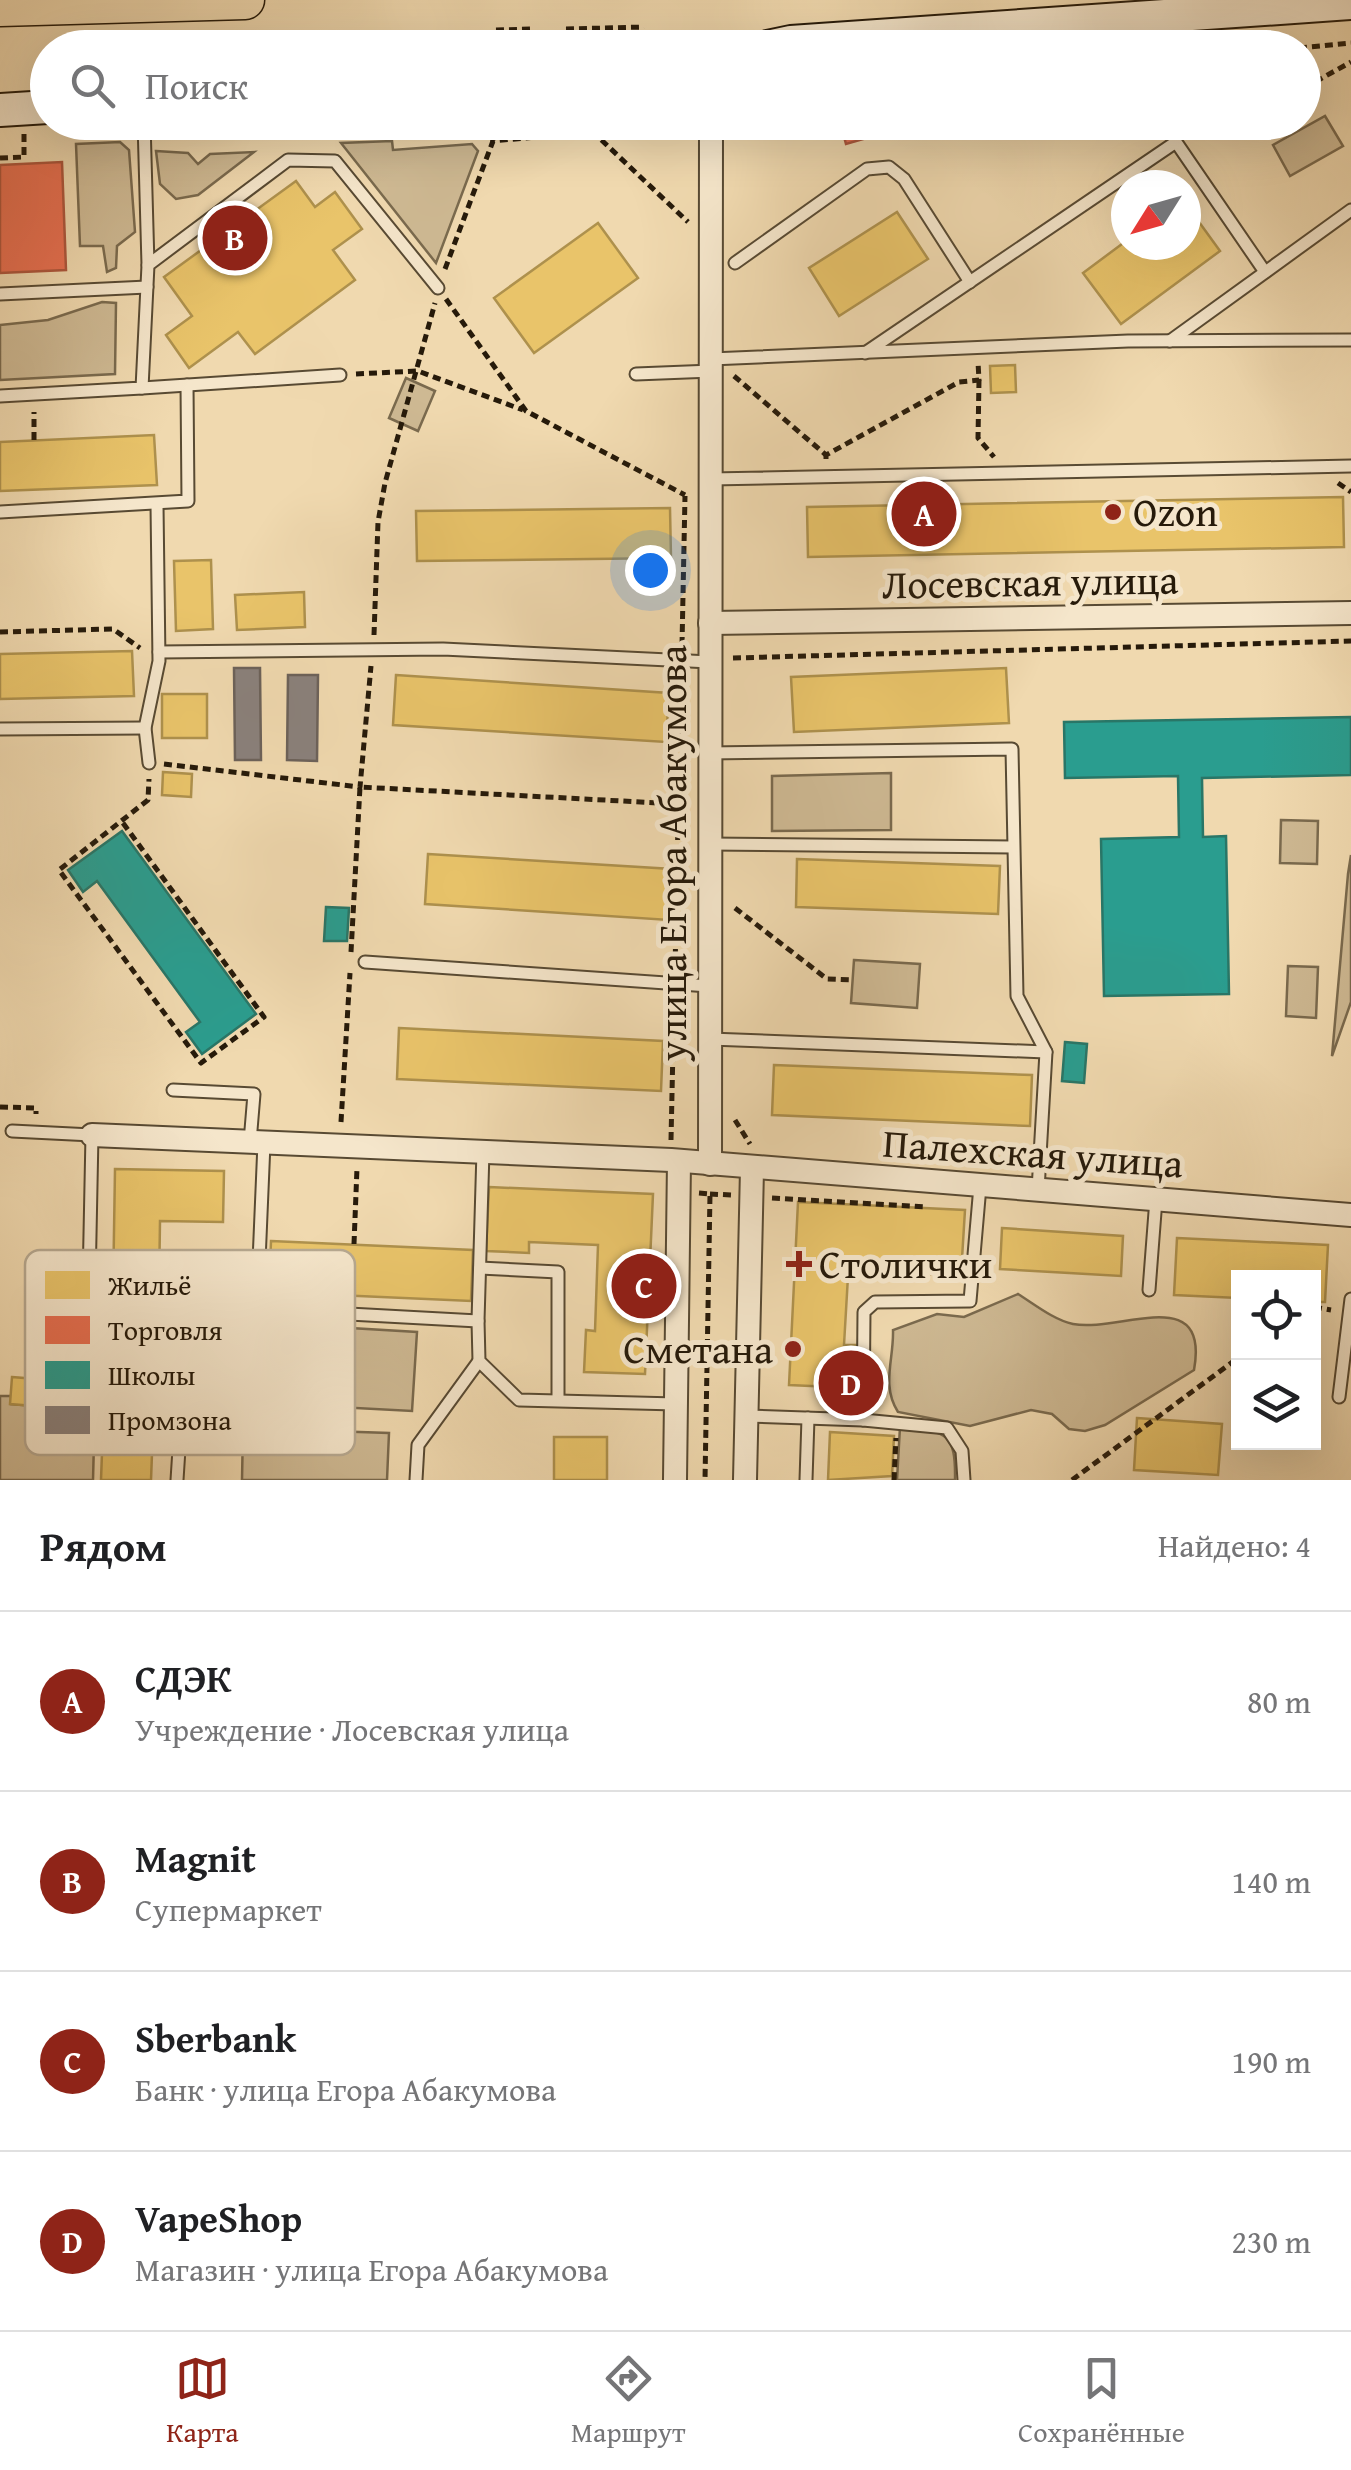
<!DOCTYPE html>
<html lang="ru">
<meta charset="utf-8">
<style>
body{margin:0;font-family:"Gentium Book Plus",serif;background:#f6f6f6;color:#202124}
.controls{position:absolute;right:30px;bottom:30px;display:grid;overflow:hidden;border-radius:0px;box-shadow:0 10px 40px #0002}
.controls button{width:90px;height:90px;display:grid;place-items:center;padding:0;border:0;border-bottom:2px solid #e0e0e0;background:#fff;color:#202124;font:50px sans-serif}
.compass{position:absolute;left:1111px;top:170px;width:90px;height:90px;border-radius:50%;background:#fff;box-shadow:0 10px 40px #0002;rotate:233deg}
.you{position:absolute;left:650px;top:570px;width:35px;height:35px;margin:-25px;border:8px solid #fff;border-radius:50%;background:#1a73e8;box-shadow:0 0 0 15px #1a73e833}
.badge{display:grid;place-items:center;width:65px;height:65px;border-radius:50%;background:#8f2418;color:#fff;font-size:32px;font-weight:700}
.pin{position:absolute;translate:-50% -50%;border:5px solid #fff;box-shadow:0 2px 10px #0006}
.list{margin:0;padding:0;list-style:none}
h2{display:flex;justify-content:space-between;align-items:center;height:130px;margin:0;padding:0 40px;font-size:42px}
h2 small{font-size:32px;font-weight:400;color:#757577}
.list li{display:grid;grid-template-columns:65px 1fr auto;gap:30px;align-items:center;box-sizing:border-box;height:180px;padding:0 40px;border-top:2px solid #e0e0e0}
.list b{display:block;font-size:38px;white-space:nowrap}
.list p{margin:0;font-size:32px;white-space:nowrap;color:#757577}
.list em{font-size:32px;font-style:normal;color:#757577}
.icon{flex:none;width:55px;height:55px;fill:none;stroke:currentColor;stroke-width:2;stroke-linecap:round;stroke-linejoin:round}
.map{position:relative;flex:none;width:1351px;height:1480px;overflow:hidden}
.search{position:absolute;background:#fff;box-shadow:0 10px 40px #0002;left:30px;right:30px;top:30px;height:110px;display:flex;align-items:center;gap:25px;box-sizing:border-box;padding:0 35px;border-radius:55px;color:#757577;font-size:38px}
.sheet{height:850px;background:#fff}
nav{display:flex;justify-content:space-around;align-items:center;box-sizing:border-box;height:140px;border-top:2px solid #e0e0e0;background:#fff;font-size:28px;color:#757577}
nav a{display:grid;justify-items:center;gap:5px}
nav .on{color:#8f2418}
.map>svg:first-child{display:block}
.green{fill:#ceb993;stroke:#7a6a4e;stroke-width:2.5}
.homes{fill:#e9c46a;stroke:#ae914d;stroke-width:2.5}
.shops{fill:#e76f51;stroke:#ad563c;stroke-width:2.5}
.schools{fill:#2a9d8f;stroke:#297667;stroke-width:2.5}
.industry{fill:#8a817c;stroke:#6c625a;stroke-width:2.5}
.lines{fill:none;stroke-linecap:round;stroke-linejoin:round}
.lane-casing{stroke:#584a33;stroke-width:15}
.street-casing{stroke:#584a33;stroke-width:26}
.secondary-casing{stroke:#261a0a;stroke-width:36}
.primary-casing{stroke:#261a0a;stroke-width:41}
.path{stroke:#261a0a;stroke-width:5;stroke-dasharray:8 5;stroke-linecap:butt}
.lane{stroke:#f5e6cb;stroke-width:11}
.street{stroke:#f5e6cb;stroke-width:22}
.secondary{stroke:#f5e6cb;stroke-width:32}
.primary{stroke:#f0d9af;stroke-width:38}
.poi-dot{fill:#8f2418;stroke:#f5e6cb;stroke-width:4}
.labels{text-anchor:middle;stroke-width:10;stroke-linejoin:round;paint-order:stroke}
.poi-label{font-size:40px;fill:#261a0a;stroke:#f5e6cb;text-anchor:start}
.street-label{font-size:40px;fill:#261a0a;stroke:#f5e6cb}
.key{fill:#f5e6cb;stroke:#b7a991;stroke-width:2.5}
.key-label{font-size:28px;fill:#261a0a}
</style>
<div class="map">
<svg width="1351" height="1480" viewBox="0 0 1351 1480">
<rect width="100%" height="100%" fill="#f0d9af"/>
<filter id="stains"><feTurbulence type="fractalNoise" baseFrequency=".002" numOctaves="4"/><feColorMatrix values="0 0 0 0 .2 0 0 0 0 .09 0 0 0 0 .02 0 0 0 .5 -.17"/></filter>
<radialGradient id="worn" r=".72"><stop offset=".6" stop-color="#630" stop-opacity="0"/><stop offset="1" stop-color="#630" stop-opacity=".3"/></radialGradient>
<g class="green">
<polygon points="1325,116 1343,146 1290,176 1273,145"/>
<polygon points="392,141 393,150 472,144 478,151 436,263 341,143"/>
<polygon points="120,142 129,150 135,232 117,246 116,268 107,272 103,246 80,246 76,144"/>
<polygon points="156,151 188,153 198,164 210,154 254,152 198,195 176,199 160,184"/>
<polygon points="102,302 116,303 115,374 0,380 0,325 48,320"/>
<polygon points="406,378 435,391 418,431 389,418"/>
<polygon points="891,773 891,830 772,831 772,776"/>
<polygon points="1281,820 1318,821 1317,864 1280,863"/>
<polygon points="1351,855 1351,1002 1332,1056 1348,874"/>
<polygon points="854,960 920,964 917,1008 851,1003"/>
<polygon points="1288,966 1318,967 1316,1018 1286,1016"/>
<path d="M1018,1294C1034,1304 1054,1320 1073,1324C1119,1333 1210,1282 1194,1370L1105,1425L1085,1431L1069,1429L1052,1414L1031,1410L970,1426L898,1412C881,1385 894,1360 893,1330L937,1314L964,1317Z"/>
<polygon points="266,1323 417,1332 412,1411 262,1403"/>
<polygon points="0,1396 11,1396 11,1404 34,1406 35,1400 95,1403 93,1480 0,1480"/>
<path d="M900,1427C945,1432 956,1430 955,1480H897Z"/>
<polygon points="243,1428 389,1433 387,1480 242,1480"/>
</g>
<g class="homes">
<polygon points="296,181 315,207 335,192 362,229 333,250 355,280 255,354 238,332 189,368 166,335 192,316 164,277"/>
<polygon points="1186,204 1220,251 1121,324 1083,273 1126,241 1126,245 1186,245"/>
<polygon points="897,212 928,259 839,316 809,268"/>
<polygon points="598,223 638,278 534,353 494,298"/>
<polygon points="1015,365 1016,392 991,393 990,366"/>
<polygon points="154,435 157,485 0,491 0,442"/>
<polygon points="1343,497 1344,547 808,557 807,507"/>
<polygon points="670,508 671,558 417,561 416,511"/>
<polygon points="211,560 213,629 176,631 174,561"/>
<polygon points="304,592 305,627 237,630 235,595"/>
<polygon points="132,651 134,696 0,699 0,654"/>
<polygon points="1006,668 1009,723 794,732 791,677"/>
<polygon points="396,675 669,693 666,742 393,725"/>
<rect x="162" y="694" width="45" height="44"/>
<polygon points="163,772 192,774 191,797 162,795"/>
<polygon points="428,854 672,869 669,920 425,904"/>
<polygon points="797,859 1000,866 998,914 796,907"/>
<polygon points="399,1028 663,1041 661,1091 397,1079"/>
<polygon points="774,1065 1032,1075 1030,1126 772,1115"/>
<polygon points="115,1169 224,1171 223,1222 160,1221 158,1358 112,1357"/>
<polygon points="489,1187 653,1194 645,1374 584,1372 586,1330 595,1331 598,1245 529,1242 529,1253 486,1251"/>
<polygon points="798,1202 965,1210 961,1275 927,1274 927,1279 920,1278 921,1262 849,1259 844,1345 857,1345 855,1388 789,1385"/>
<polygon points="1002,1228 1123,1236 1121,1276 1000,1269"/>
<polygon points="1177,1238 1328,1245 1325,1302 1314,1302 1314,1278 1238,1278 1238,1298 1174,1295"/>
<polygon points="271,1241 473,1250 471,1301 269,1292"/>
<polygon points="12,1377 36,1379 34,1406 10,1404"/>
<polygon points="104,1399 154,1401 151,1480 101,1480"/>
<polygon points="1137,1418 1222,1424 1218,1475 1134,1470"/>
<polygon points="830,1432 894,1436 892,1476 828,1480"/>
<rect x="554" y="1437" width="53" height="43"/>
</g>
<g class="shops">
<polygon points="840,122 908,122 909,126 846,144"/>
<polygon points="62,162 66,270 0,273 0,165"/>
</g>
<g class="schools">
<polygon points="1351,717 1351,775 1202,778 1203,837 1226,836 1229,994 1104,996 1101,839 1179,837 1178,776 1065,778 1064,722"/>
<polygon points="122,831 256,1014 202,1054 186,1032 200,1022 97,881 83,892 68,870"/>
<polygon points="326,907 349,908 347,941 324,941"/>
<polygon points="1065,1042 1087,1044 1084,1083 1062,1081"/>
</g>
<g class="industry">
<polygon points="234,668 260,668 261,760 235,760"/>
<polygon points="288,675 318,675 317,761 287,760"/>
</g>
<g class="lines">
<g class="lane-casing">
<g id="lane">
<polyline points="144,122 148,265"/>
<polyline points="735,263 867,169 889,167 904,179 970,282"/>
<polyline points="0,294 147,287"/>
<polyline points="1170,341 1351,210"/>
<polyline points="865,353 1176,142 1265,272"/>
<polyline points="711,359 1128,341 1351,340"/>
<polyline points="636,374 712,371"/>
<polyline points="142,388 340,375"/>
<polyline points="0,396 142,388 148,265 288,160 335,161 438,288"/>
<polyline points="711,479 1351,466"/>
<polyline points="0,512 188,501 187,385"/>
<polyline points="159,652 443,649 710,662"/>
<polyline points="0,729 145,728"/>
<polyline points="708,753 1012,749 1017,996 1046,1052 1038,1190"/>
<polyline points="149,763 145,728 159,661 157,505"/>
<polyline points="709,844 1013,847"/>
<polyline points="365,962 709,986"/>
<polyline points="710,1039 1046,1052"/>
<polyline points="173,1090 254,1094 250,1142"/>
<polyline points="12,1131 92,1135 87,1384"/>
<polyline points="264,1143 257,1309 478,1321 483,1151"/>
<polyline points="480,1268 558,1272 558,1400"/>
<polyline points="1149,1290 1156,1199"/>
<polyline points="478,1321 479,1361 519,1400 676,1404"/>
<polyline points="46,1385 201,1389"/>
<polyline points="1339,1397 1351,1299"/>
<polyline points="746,1416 863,1420 864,1312 875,1302 970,1301 980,1186"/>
<polyline points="863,1420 947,1428 962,1451 964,1480"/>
<polyline points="177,1480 181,1418 201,1389 222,1336 257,1309"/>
<polyline points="416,1480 418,1445 479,1361"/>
<polyline points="806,1480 808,1418"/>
</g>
</g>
<g class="street-casing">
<g id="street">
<polyline points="710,623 1351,613"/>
<polyline points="92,1135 671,1160 1351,1215"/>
<polyline points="710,1164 711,122"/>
<polyline points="675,1480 679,1161"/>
<polyline points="745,1480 752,1169"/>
</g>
</g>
<g class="secondary-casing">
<g id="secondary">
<polyline points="763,48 791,42 1351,3"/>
<polyline points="0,110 48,107"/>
</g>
</g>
<g class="primary-casing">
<polyline id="primary" points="0,7 245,0"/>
</g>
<g class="path">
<polyline points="566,29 644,27"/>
<polyline points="496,30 532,29"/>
<polyline points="1299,48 1351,43"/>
<polyline points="1304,88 1351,62"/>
<polyline points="188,122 228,128 373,122"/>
<polyline points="490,122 493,141 685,123"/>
<polyline points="68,124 98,122"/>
<polyline points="493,126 574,122"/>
<polyline points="592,131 688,222"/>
<polyline points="1194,136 1234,122"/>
<polyline points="0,158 24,157 24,133"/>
<polyline points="445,269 493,141"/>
<polyline points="446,299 526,411 685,495"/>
<polyline points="356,374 418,371 523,410"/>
<polyline points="734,376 826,455"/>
<polyline points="979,380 978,438 994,457"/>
<polyline points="34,440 34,412"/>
<polyline points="826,459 826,455 959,382 979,380 978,362"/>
<polyline points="1338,483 1351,492"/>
<polyline points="0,632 113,629 140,648"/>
<polyline points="374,635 378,522 385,483 435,303"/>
<polyline points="682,645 685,496"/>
<polyline points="733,658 1351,641"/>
<polyline points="164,764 360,787 371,666"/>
<polyline points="123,823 264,1017 201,1063 59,870 148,800 149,779"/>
<polyline points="735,908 827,979 853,980"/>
<polyline points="351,952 360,787 678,804"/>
<polyline points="675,970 681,676"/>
<polyline points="0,1107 36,1108 36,1114"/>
<polyline points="735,1120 750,1144"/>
<polyline points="341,1122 350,973"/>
<polyline points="671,1140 674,1001"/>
<polyline points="699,1193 710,1194 705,1480"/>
<polyline points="710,1194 731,1195"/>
<polyline points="772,1198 926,1207"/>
<polyline points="354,1244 357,1168"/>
<polyline points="1314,1307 1331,1310"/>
<polyline points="894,1480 896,1438"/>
<polyline points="1072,1480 1238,1358"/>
</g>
<use href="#lane" class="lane"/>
<use href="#street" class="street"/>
<use href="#secondary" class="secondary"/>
<use href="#primary" class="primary"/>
</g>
<g class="poi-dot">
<circle cx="1113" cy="512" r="10"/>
<path d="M794 1249h10v10h10v10h-10v10h-10v-10h-10v-10h10z"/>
<circle cx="793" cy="1349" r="10"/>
</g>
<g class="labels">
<g class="poi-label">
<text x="1133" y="526">Ozon</text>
<text x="819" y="1278">Столички</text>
<text x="773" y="1363" text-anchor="end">Сметана</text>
</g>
<g class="street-label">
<text transform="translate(1030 582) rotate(-1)" y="14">Лосевская улица</text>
<text transform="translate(672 853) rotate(-90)" y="14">улица Егора Абакумова</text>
<text transform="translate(1033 1153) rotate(4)" y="14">Палехская улица</text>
</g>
</g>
<rect x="25" y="1250" width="330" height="205" rx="15" class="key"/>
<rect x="45" y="1271" width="45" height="28" fill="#e9c46a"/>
<rect x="45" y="1316" width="45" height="28" fill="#e76f51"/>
<rect x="45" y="1361" width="45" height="28" fill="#2a9d8f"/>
<rect x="45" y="1406" width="45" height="28" fill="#8a817c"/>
<g class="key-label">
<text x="108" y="1295">Жильё</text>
<text x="108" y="1340">Торговля</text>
<text x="108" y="1385">Школы</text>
<text x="108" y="1430">Промзона</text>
</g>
<rect width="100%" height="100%" filter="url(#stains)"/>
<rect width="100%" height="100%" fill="url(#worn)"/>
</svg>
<div class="controls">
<button><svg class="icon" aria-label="locate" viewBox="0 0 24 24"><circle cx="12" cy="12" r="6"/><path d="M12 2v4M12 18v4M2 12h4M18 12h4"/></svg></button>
<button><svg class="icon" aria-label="layers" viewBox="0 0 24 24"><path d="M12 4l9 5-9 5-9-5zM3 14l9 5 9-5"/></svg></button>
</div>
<svg class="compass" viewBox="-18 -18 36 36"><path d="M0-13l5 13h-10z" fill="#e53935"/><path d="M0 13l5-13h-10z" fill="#757577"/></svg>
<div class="you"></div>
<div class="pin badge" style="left:924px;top:514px">A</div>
<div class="pin badge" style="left:235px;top:238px">B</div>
<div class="pin badge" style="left:644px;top:1286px">C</div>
<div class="pin badge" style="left:851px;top:1383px">D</div>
<div class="search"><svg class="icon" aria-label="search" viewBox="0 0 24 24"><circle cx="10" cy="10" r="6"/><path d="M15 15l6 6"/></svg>Поиск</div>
</div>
<section class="sheet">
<h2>Рядом<small>Найдено: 4</small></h2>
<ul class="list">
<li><span class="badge">A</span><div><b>СДЭК</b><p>Учреждение · Лосевская улица</p></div><em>80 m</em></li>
<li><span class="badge">B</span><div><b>Magnit</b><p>Супермаркет</p></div><em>140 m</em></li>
<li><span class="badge">C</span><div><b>Sberbank</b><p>Банк · улица Егора Абакумова</p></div><em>190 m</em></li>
<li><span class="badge">D</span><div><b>VapeShop</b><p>Магазин · улица Егора Абакумова</p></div><em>230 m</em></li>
</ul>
</section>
<nav>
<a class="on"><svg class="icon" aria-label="map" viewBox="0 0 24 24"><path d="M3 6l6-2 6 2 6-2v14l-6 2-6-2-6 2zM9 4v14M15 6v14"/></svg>Карта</a>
<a><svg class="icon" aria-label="directions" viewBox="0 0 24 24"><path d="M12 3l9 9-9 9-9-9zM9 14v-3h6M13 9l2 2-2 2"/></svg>Маршрут</a>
<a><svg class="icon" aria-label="saved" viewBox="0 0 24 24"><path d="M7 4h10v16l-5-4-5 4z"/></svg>Сохранённые</a>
</nav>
